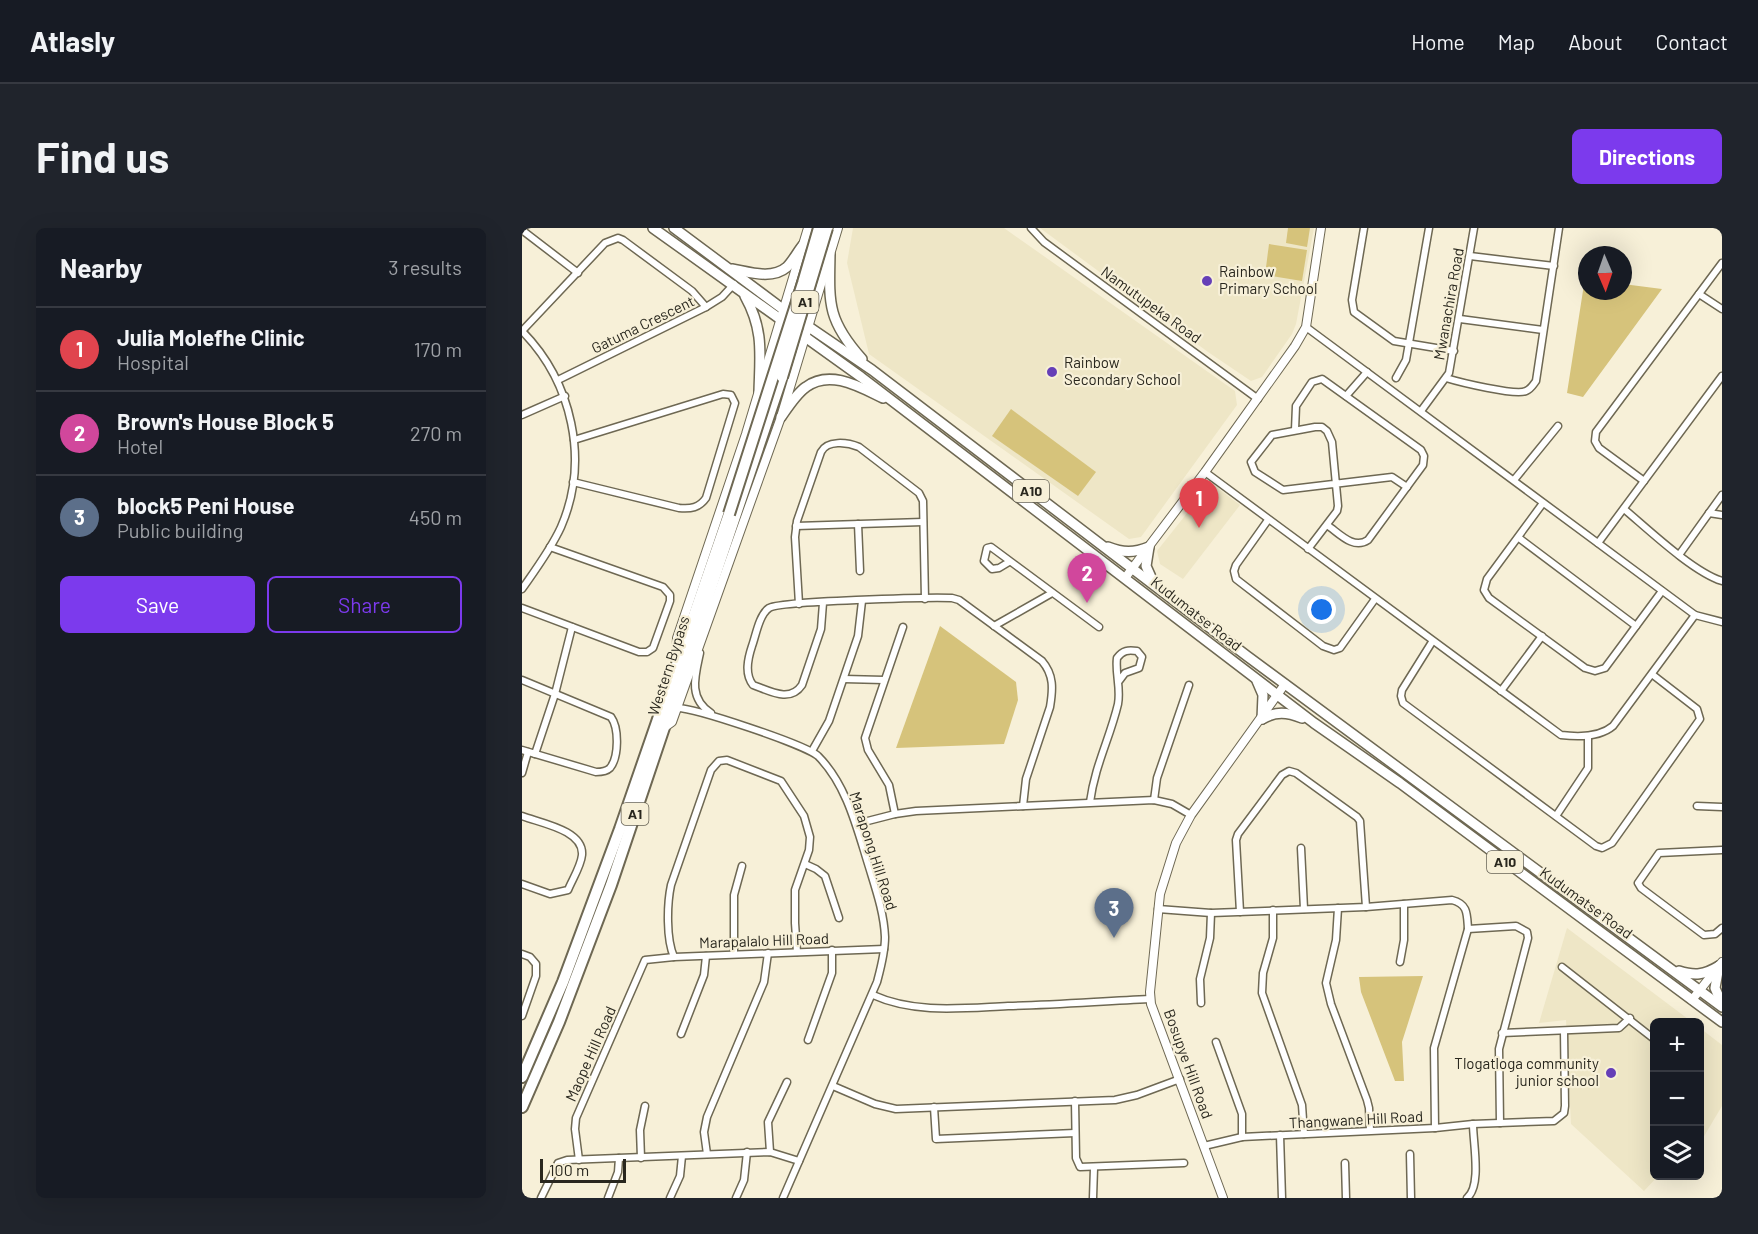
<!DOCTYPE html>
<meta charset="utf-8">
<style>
body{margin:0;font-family:Barlow,sans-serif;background:#20242c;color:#f1f3f6}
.controls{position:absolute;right:18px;bottom:18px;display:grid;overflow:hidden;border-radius:9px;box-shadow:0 6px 24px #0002}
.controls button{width:54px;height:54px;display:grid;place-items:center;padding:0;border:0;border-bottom:2px solid #363941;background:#171b24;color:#f1f3f6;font:30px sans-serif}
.compass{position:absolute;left:1056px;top:18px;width:54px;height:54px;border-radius:50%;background:#171b24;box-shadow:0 6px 24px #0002;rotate:178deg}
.scale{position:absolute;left:18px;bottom:15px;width:86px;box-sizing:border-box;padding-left:6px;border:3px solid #29271e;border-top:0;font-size:16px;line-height:21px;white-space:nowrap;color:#29271e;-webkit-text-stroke:4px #f7f0d8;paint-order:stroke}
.you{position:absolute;left:800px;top:382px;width:21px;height:21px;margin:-15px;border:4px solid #fff;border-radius:50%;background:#1a73e8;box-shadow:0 0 0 9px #1a73e833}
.badge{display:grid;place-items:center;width:39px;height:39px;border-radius:50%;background:#7c3aed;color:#fff;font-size:20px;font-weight:700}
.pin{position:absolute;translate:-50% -50px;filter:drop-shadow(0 2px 3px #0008)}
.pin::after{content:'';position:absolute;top:32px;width:21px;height:18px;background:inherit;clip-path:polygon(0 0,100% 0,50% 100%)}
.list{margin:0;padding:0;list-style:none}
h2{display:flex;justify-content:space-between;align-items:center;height:78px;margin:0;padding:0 24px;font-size:26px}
h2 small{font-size:20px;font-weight:400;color:#9ea1a6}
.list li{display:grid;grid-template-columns:39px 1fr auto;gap:18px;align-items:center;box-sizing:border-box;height:84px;padding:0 24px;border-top:2px solid #363941}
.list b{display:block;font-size:22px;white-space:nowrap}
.list p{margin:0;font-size:20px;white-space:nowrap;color:#9ea1a6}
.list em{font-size:20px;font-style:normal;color:#9ea1a6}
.actions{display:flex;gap:12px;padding:18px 24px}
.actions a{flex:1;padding:14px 0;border:2px solid #7c3aed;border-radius:9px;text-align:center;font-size:21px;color:#7c3aed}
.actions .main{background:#7c3aed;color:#fff}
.icon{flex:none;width:33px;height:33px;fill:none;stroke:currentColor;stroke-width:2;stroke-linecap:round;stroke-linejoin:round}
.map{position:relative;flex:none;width:1200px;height:970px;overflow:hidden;border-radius:9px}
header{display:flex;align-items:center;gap:36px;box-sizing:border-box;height:84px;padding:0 30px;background:#171b24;border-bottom:2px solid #363941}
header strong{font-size:28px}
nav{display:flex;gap:33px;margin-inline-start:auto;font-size:21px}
.intro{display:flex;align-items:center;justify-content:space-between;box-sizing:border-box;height:144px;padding:0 36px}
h1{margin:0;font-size:42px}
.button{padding:15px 27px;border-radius:9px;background:#7c3aed;color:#fff;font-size:21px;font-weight:700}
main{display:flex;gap:36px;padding:0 36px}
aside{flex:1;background:#171b24;border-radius:9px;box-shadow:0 6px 24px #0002}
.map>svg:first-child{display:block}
.built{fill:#eee6c6}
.green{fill:#d6c37b}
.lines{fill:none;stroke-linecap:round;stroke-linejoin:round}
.minor-casing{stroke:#6e6853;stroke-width:9}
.tertiary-casing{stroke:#6e6853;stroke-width:10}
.primary-casing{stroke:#6e6853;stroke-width:12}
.trunk-casing{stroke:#6e6853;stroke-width:14}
.minor{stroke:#fff;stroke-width:6}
.tertiary{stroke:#fff;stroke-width:8}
.primary{stroke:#fff;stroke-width:9}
.trunk{stroke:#fff;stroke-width:10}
.trunk-bridge-casing{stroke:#6e6853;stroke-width:14;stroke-linecap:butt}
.trunk-bridge{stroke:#fff;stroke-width:10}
.poi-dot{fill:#653fb7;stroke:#f7f0d8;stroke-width:2}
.labels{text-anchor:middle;stroke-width:4.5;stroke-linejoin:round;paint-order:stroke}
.shield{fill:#f7f0d8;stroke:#676356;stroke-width:1.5}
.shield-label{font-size:14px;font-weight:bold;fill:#29271e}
.poi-label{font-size:15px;fill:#29271e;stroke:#f7f0d8;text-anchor:start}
.street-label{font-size:15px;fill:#29271e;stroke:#f7f0d8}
</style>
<header>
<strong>Atlasly</strong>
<nav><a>Home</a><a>Map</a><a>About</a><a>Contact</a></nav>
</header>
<div class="intro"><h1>Find us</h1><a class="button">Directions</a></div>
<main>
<aside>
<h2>Nearby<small>3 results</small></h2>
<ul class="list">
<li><span class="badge" style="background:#e0444e">1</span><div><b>Julia Molefhe Clinic</b><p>Hospital</p></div><em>170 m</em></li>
<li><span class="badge" style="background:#d1479c">2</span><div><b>Brown's House Block 5</b><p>Hotel</p></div><em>270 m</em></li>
<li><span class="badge" style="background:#5c6f8a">3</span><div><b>block5 Peni House</b><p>Public building</p></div><em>450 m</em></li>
</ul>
<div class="actions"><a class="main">Save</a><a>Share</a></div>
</aside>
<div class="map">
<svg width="1200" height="970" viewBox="0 0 1200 970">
<rect width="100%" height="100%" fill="#f7f0d8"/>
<g class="built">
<polygon points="331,0 482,0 713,163 715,177 619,309 607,311 347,126 325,35"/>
<polygon points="518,0 792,0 774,96 770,106 740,149 729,153 686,124"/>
<polygon points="689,255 718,277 661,351 638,336 635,323"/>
<polygon points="1045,700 1170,794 1132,794 1132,948 1136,948 1122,963 1049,896 1044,792 1017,795"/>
<polygon points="1178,800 1200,817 1200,878 1178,915"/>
</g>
<g class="green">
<polygon points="766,0 788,0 785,19 764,15"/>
<polygon points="747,16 785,22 780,53 743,47"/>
<polygon points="1063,50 1065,51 1065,63 1101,63 1101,56 1140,61 1061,169 1045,165"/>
<polygon points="489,181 574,244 556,268 470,208"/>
<polygon points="418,398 494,454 496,472 482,516 374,520"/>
<polygon points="901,748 880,814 882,853 873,853 839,764 837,749"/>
</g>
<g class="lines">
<g class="minor-casing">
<g id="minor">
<polyline points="2,0 0,2 56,45"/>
<polyline points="509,0 522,14 736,171"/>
<polyline points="842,0 830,72 832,84 872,113 932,123"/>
<polyline points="948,28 1032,38"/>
<polyline points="1177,66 1200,81"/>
<polyline points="938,91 1021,102"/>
<polyline points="784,99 1173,387 1200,394"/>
<path d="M0,103C50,154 68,232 39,299C29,321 14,341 0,361"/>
<polyline points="0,103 83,15 96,10 101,12 170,63 184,79"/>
<polyline points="874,150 884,132 907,0"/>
<path d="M924,150C937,154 994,168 1004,163C1009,161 1011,157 1014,153L1037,0"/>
<polyline points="36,152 184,79 200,69 212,56"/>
<polyline points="824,168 845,144"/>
<polyline points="899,183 927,145 952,0"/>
<polyline points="0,187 43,168"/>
<path d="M773,202L774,178L790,154L800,151L899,222L902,228L901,237L846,312C831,322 817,305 805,297"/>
<path d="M683,244L1039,507C1055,509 1078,509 1091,498L1173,387"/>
<polyline points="992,252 1036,198"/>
<polyline points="1122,253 1077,220 1073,213 1074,204 1200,35"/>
<path d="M51,254L157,280C169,281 177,280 184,270L213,175L209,167L201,166L52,212"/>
<polyline points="1021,275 965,351 962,362 967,370 1063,440 1073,443 1083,440 1140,363"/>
<path d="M1102,281C1127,302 1171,344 1200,353"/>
<polyline points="1187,285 1200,287"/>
<polyline points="746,292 714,337 712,343 714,351 801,418 812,422 818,420 853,371"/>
<polyline points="336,296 338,343"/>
<polyline points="274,298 401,294"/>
<polyline points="997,310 1114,398"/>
<polyline points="1076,315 1200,148"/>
<polyline points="786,321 815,283 816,278 810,214 805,203 800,199 793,199 750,207 729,234 733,244 761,262 870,249 885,259"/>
<polyline points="1157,327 1200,267"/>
<polyline points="487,334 477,340 470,341 462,333 465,320 469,319 577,399"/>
<path d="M301,375L299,401L280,457C268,475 248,463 231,457C222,446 226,430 230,418C234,407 237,387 247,380C257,373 409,369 430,370L437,372L520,433C532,447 531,461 528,479L504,551L501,578"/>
<path d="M277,376L273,309L275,293L299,224C305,212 325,214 337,219L397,265L401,273L403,371"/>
<polyline points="0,380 117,424 125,424 131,420 148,373 148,367 141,359 28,319"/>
<polyline points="472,398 530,365"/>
<polyline points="910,414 880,462 879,468 881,475 1074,618 1080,620 1090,615 1178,491 1175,481 1131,447"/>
<path d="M178,425C173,448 166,470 189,485"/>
<polyline points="322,451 362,452"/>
<path d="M0,452L89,489C97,500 97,529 88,540C84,544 78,544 74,544L0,522"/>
<polyline points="979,463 1020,408"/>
<path d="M154,480C171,479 284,517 296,528C325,557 335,601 347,639C354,662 362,685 363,709C363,725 359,739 355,754L261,970"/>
<polyline points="290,523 307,493 336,408 340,373"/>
<polyline points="13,526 33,466 50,399"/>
<polyline points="0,545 6,524"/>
<polyline points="632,572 635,550 667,457"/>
<path d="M568,574C573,537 588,510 596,476C599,460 593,445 595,430C601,422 606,422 615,423L620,429L617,440L603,445L597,453"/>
<polyline points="1175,578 1200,579"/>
<polyline points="373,586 367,557 346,522 343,510 381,399"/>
<path d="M0,588C18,595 62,602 60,627C59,638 50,652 46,662L28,666L0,656"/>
<polyline points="1034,588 1066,540 1066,508"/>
<polyline points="334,596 373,586 394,583 632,572 650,576 669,587"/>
<polyline points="779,620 782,681"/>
<polyline points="1200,622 1137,625 1116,655 1119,660 1182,707 1193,706 1200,700"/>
<polyline points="283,636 294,641 303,648 317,690"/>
<polyline points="816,680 814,712 804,755 809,776 845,872 847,880 848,902"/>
<path d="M636,681L689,685L844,679L930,672C946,676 945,686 946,701L912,820L913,900"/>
<polyline points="751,682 751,710 741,745 740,765 780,877 782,906"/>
<polyline points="718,684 714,612 716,606 760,547 767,543 774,545 835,589 838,593 844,679"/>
<polyline points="946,701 994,698 1005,704 1006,710 977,821 978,895"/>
<polyline points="0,726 8,729 14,736 14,748 0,788"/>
<polyline points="212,726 212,667 220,638"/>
<path d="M152,729C144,711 145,676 149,657L189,542L197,533L205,532L259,553L282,588L288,609L287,622L273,662V695L275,724"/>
<polyline points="878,734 882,712 882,676"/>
<polyline points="1040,739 1132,811"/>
<path d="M351,767C393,786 441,780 486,778C534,777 581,773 628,771"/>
<polyline points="679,775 678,751 688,710 689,685"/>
<polyline points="980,805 1097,800 1108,790"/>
<polyline points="159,806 182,747 184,728"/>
<polyline points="286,812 310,745 310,722"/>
<polyline points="694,814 720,886 720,909"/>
<polyline points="311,858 353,876 374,881 593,872 615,867 658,851"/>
<polyline points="553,873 554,930 558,939 662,935"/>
<polyline points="412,879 414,911 553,905"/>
<polyline points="758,907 760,970"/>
<polyline points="682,918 720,909 913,900 951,896 1032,893 1042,885 1043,878 1042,803"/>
<polyline points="248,924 246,894 265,854"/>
<polyline points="185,926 182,904 185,889 242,754 246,725"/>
<polyline points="888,926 889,970"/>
<polyline points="119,930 118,902 123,878"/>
<polyline points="57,932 53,901 54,890 123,732 152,729 362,721"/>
<polyline points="823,935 824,970"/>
<polyline points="19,970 36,935 45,932 248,924 277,933"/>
<polyline points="86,970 96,944 97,930"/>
<polyline points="148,970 158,948 160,928"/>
<polyline points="214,970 222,952 225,924"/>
<polyline points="571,970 572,940"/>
<path d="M945,970C960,958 951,915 951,896"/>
</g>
</g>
<g class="tertiary-casing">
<g id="tertiary">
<polyline points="603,350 683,244 773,118 784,99 799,0"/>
<polyline points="154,431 155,410 224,206 286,0"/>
<polyline points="143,499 150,494 259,189 316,0"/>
<polyline points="1170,772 1200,734"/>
<polyline points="701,970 629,776 628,764 638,666 654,615 669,587 763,456"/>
</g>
</g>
<g class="primary-casing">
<g id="primary">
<polyline points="131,0 339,149 792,495 878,555 1200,794"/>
<polyline points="152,0 262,82 350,142 725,428 1200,779"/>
<path d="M308,26C307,75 305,92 340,131"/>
<path d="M210,41C227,44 250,52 265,39C271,33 276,23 282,16"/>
<path d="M223,68C242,102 238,126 237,164"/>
<path d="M259,189C266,179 274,166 284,159C308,141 338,159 361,170"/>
<path d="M586,319C601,325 612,325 627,319"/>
<polyline points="627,319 624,338 632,356"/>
<polyline points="735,453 741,467 740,491"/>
<path d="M740,491C754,483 765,484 780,490"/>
<polyline points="1197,738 1193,760 1200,776"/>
<path d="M1157,743C1173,748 1182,747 1197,738"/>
</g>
</g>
<g class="trunk-casing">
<g id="trunk">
<polyline points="0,849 41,754 98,601 207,286"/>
<polyline points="0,879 37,794 89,657 260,149"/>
</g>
</g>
<use href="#minor" class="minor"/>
<use href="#tertiary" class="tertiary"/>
<use href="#primary" class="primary"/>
<use href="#trunk" class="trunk"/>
<g class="trunk-bridge-casing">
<g id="trunk-bridge">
<polyline points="260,149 305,0"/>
<polyline points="207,286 281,55 297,0"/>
</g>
</g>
<use href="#trunk-bridge" class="trunk-bridge"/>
</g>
<g class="poi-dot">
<circle cx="685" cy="53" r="6"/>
<circle cx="530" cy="144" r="6"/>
<circle cx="1089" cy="845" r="6"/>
</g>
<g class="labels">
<g class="shield">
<rect x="269.5" y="63" width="27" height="22" rx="4.5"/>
<rect x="491" y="252" width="36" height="22" rx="4.5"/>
<rect x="99.5" y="575" width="27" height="22" rx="4.5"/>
<rect x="965" y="623" width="36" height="22" rx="4.5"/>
</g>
<g class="shield-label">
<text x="283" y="79">A1</text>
<text x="509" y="268">A10</text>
<text x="113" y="591">A1</text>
<text x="983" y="639">A10</text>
</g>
<g class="poi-label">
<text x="697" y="49">Rainbow<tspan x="697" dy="17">Primary School</tspan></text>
<text x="542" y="140">Rainbow<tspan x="542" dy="17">Secondary School</tspan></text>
<text x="1077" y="841" text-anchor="end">Tlogatloga community<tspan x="1077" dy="17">junior school</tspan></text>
</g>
<g class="street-label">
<text transform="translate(927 76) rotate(-80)" y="5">Mwanachira Road</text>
<text transform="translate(629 77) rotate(36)" y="5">Namutupeka Road</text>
<text transform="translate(121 97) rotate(-26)" y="5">Gatuma Crescent</text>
<text transform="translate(674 386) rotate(38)" y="5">Kudumatse Road</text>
<text transform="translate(147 438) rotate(-72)" y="5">Western Bypass</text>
<text transform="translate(351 623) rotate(72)" y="5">Marapong Hill Road</text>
<text transform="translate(1064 675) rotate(36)" y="5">Kudumatse Road</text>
<text transform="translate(242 713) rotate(-2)" y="5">Marapalalo Hill Road</text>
<text transform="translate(69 826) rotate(-66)" y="5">Maope Hill Road</text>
<text transform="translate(666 836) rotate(70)" y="5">Bosupye Hill Road</text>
<text transform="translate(834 892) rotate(-3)" y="5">Thangwane Hill Road</text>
</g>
</g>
</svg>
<div class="controls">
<button>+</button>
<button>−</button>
<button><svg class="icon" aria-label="layers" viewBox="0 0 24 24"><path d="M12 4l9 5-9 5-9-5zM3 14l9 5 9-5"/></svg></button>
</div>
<svg class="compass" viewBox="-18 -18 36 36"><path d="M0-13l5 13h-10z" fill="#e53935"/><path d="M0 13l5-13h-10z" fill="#9ea1a6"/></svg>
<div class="scale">100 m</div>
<div class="you"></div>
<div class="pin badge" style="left:677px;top:300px;background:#e0444e">1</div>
<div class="pin badge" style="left:565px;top:375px;background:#d1479c">2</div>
<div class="pin badge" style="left:592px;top:710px;background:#5c6f8a">3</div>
</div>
</main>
